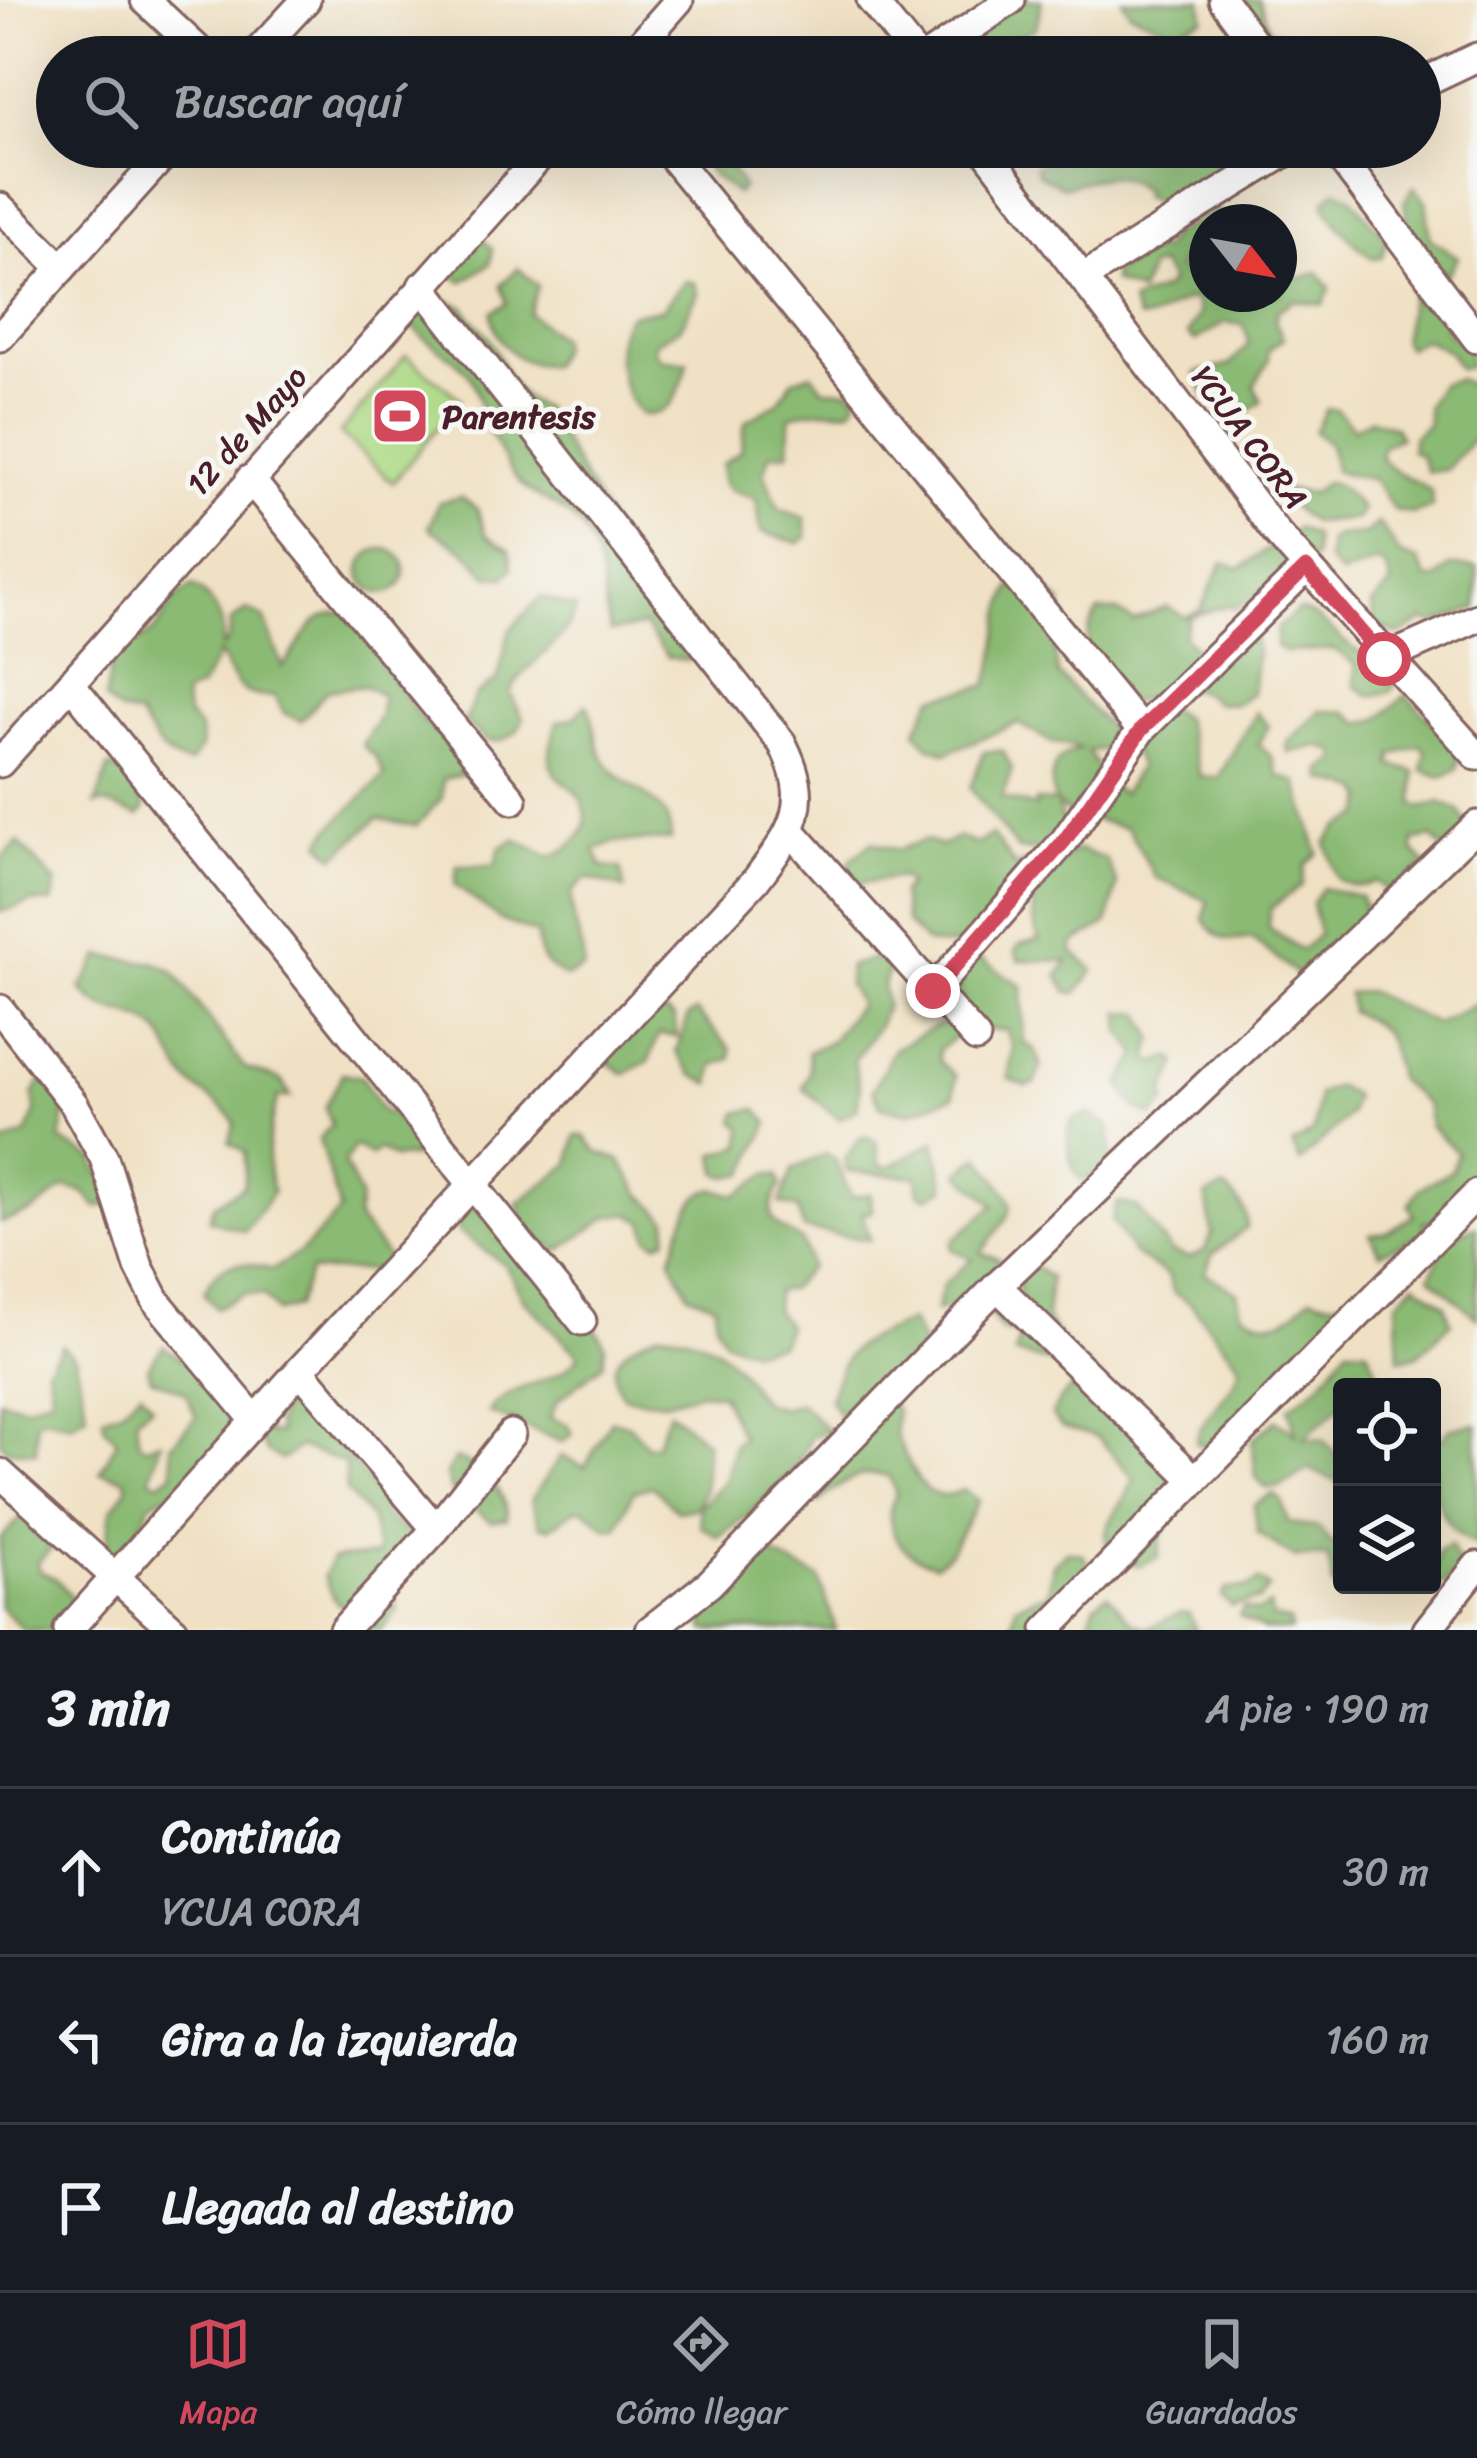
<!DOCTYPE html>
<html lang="es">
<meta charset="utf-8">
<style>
body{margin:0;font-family:Sriracha,sans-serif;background:#20242c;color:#f1f3f6}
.controls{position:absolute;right:36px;bottom:36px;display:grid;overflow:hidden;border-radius:12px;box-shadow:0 12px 48px #0002}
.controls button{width:108px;height:108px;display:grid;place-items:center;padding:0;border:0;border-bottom:3px solid #363941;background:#171b24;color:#f1f3f6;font:60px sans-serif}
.compass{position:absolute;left:1189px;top:204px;width:108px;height:108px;border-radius:50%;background:#171b24;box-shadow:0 12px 48px #0002;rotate:121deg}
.stop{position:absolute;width:36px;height:36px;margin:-27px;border:9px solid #d1495b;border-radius:50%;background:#fff}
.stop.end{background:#d1495b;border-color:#fff;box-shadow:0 3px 12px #0008}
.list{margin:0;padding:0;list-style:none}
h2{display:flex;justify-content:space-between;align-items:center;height:156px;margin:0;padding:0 48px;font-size:51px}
h2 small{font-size:39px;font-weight:400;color:#9ea1a6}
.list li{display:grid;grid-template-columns:78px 1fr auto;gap:36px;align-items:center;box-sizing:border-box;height:168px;padding:0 48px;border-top:3px solid #363941}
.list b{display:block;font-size:45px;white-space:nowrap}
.list p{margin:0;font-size:39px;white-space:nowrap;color:#9ea1a6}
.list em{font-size:39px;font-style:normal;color:#9ea1a6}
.icon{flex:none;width:66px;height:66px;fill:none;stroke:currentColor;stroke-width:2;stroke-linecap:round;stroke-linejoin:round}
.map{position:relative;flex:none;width:1477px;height:1630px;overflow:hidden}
.search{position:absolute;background:#171b24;box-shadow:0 12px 48px #0002;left:36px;right:36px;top:36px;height:132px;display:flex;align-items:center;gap:30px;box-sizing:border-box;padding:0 42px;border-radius:66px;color:#9ea1a6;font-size:45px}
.sheet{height:660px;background:#171b24}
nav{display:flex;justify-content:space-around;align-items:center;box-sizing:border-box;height:168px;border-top:3px solid #363941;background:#171b24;font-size:33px;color:#9ea1a6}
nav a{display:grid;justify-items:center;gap:6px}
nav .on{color:#d1495b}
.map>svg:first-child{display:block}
.green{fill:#adda86;stroke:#7c7c58;stroke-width:3}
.forest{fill:#8aba73;stroke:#6a6c4f;stroke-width:3}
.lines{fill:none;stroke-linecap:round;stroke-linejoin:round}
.minor-casing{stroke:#846361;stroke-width:33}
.minor{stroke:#fff;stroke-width:27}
.route{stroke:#d1495b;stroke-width:15}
.labels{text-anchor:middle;stroke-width:10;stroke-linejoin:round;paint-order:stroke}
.poi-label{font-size:33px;font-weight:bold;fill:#4a1f2b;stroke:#f6f6f2;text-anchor:start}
.street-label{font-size:33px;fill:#4a1f2b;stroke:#f6f6f2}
</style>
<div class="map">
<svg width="1477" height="1630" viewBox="0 0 1477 1630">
<rect width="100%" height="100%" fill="#f6f6f2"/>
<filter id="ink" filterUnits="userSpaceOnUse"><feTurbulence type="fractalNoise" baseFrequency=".00833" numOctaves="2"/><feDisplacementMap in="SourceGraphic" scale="24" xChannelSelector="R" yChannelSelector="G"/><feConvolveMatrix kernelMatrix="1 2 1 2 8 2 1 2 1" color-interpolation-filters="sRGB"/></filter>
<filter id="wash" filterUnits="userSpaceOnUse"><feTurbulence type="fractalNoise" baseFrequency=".004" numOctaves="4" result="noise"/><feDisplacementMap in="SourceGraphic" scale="48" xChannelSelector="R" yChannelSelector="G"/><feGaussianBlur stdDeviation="2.7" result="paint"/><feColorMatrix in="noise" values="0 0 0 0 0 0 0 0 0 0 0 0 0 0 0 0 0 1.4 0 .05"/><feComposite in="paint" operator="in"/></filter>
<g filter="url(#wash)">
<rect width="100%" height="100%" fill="#f0e1c4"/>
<polygon class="green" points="406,355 460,399 393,483 340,433"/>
<g class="forest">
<polygon points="1022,0 1042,0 1036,28 979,53 972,46 972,37"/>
<polygon points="1122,0 1202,0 1204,18 1159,37 1164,27 1130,12"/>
<polygon points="1220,0 1259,0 1270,31 1279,32 1292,57 1276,57"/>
<polygon points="693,147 725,147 722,156 743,187 737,194 712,175"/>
<path d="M1090,147H1214L1230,169L1159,205L1142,196L1145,191C1115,167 1096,178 1063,187L1038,174L1035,166Z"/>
<path d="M1414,187L1426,201L1430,239L1458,257L1448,274C1416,267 1408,230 1404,202Z"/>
<path d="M1336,189L1350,196L1387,239L1382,256L1373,259C1357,247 1331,220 1324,202Z"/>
<path d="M1219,209L1222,222H1207V239L1196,242L1177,268L1190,279L1207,266V294L1245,306L1256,294H1279V271L1302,278L1318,272L1330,288L1323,305L1294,300L1277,311L1275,321L1283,338L1268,350L1269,360L1254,386L1262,402L1245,414L1226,400L1207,398L1195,373L1230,365L1249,343L1244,325L1225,322L1195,341L1188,334L1199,314L1195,299C1173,300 1161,322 1138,319L1131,302L1166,288L1170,280L1160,265L1150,267L1140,293L1113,282V273L1153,249L1162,250L1171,235Z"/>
<polygon points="482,239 493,249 490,264 462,282 447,271"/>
<path d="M518,268L538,286L529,314L559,338L560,348L550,365C519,366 494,344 492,312L507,303L501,285Z"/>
<path d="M685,281L695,283L698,293L681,327L655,343V353L663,360L688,362C681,388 674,416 642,415C619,394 607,338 631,314L662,309Z"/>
<path d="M1418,287C1435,292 1446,315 1447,333L1469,349L1468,367L1459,369L1449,352L1424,339L1407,348L1402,340L1411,294Z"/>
<path d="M438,297L465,307C471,322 482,326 489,338C508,370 505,390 544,409L636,569L648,604L690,642L688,661L668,657L644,626L610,632C600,586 605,540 562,510C547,500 527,493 516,478C506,464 492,438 485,422C479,406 477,382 465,370C448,351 425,344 410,322L420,305Z"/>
<path d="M811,373L824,389L852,390L857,399L853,408C832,414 810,406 790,417L789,453L770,454L764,473L779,509L805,518L807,537L799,543L761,532L756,499L730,490L723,483L722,464L741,451L745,422L777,403L793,380Z"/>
<polygon points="1459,379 1477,390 1477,435 1446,470 1427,472 1420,455 1411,451 1413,436 1428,424 1427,406 1440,384"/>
<path d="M1326,409H1336L1354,428L1370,419L1395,427L1400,437L1383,446L1380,456C1393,476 1413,476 1431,491L1432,507L1413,514L1394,510L1374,480L1335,471L1329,444L1314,432Z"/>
<path d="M1326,482C1341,483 1353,499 1362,510L1357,519L1313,523L1283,501L1285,490L1312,493Z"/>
<polygon points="461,497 477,509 486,535 510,550 512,569 505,577 488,576 469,554 429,528 439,502"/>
<polygon points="1379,523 1400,555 1418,561 1427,579 1437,579 1450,566 1477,567 1477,609 1433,624 1424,620 1399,635 1374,623 1372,605 1391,585 1386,567 1378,562 1341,575 1328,561 1329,541 1337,536 1365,534"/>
<path d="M1297,528L1314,537V558L1236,608L1228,605L1190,617L1183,635L1197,650L1252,633L1257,652L1252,693L1236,704L1216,703C1184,672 1157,698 1120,704C1100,672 1071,645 1099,611H1117L1133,621L1167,607L1184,617L1200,610L1223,562L1240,569Z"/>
<circle cx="383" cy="571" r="22"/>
<path d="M1033,579L1062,603L1055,654L1058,674L1111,730L1105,749L1088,751L1106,782L1122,794L1139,767L1125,731L1169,709L1184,719L1200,776L1218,778L1256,712L1268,726L1258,744L1272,757L1278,776L1297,782L1318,853L1305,865L1302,885L1270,909L1269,928L1301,950L1319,934L1312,903L1322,888L1360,896L1367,915L1318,978L1298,975L1251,938C1228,943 1217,940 1204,920L1208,901L1156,878L1127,828L1070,814L1057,804L1067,834L1057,851L1018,850L970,788L984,752L1003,751L1012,769L1002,798L1036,807V801L1055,802C1047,773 1053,755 1082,749L1051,742L1018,723L946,753L928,746L916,731L933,697L986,686C1003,651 994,614 1015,582Z"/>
<path d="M193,586C215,600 228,623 221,649L229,639L231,621L247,610L264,618L283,667C304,641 311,608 350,613L422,721L468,758L462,775L443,779L442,798L416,826L378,818L335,857L321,843C331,821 366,798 384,775L376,757L362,745L380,715L382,696L365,686L327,690L301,721L284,713L275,696C239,700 235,681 219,654L201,687L184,695L187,715L200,729L201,747L190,764C158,757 156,740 138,716L120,712L105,700L112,662L156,629L176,597Z"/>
<path d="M541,597L576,608C567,645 521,665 510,693L523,719C518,735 503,744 486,740L465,722L475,696L498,679L509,631Z"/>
<path d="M1299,610C1332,618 1344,656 1378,656L1395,684L1390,692L1371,696L1355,686L1356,665L1334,649L1285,652L1276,646L1277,628Z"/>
<path d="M1406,695L1459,749L1457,769L1442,777L1422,770L1426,752L1420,745L1393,755L1391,765L1415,772L1414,804L1422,808L1440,802L1458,810L1468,826L1445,850L1431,837L1414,841L1413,851L1426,864L1390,893L1375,881C1362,889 1351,887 1337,879L1326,843L1338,828L1362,816L1366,798L1360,790L1324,780L1322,770L1337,760L1336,751L1317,746L1288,753L1287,743L1320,711L1347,712L1361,724L1379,719Z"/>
<path d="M586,704C597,722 593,739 603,757C623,794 671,792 671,840L613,842L595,850L602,867L621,869L624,889L587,878L572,892C569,919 584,940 584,968L566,977C544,967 538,958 537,934L501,920L455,885L457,866H495L500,848L515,839L550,857C574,848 597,827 580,798C574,787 559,781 553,770C546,756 553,737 557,722L574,718Z"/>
<path d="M109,767C130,771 137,790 145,808L139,816L104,803L95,805Z"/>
<path d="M992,835L1015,866L1024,863L1029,871C1015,909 1017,931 974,941C956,945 943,948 925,942L906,922L901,893L908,884L901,877L854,884L846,878L851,859L872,842L898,850L925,840L942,846L958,837L976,844Z"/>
<polygon points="18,842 56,883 52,903 32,902 0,912 0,860"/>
<path d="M1078,850L1106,859L1117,884L1108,923L1074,943L1072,952L1094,970L1077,993L1068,992L1058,976L1068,961L1019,960L1015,951L1020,944L1039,940C1023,900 1041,870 1078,850Z"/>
<polygon points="885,955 894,959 883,985 886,1005 879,1024 854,1061 860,1089 857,1109 839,1119 803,1088 810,1071 808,1052 831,1041 859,1004 848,984 849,966"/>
<path d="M100,956L156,963L173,971L245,1068L281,1080L291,1097H278C268,1128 263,1161 273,1192L245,1231L209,1220L213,1205L244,1186L245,1152L229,1142L235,1123C222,1101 202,1097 186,1078C171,1061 170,1036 148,1023C121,1008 105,1017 81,989Z"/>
<polygon points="976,956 1022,986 1024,1044 1034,1048 1041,1065 1036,1083 1026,1086 1008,1078 1013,1048 1006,1030 978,1030 951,994"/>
<path d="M1367,991L1436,1024L1477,1004V1191L1439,1221L1423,1222L1426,1233L1380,1253L1370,1234L1387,1232L1414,1215L1409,1205L1419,1189L1452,1170L1457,1152L1429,1125L1427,1105L1398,1080C1386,1037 1396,1032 1350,1012L1348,993Z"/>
<polygon points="655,1006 674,1017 677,1037 659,1034 649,1061 624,1074 605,1060"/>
<polygon points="696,1011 731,1049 731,1059 714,1065 711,1084 693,1075 676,1052 688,1016"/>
<polygon points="1121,1013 1141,1013 1154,1038 1148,1057 1154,1063 1171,1057 1178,1063 1164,1092 1166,1102 1153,1116 1135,1108 1120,1084 1138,1054 1121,1032"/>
<polygon points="951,1018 962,1032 939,1049 939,1061 956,1076 954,1096 908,1113 881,1107 873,1090 894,1049"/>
<path d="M343,1073L362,1077L382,1111L418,1122L424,1140L413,1157L394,1158L379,1149L371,1156L355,1146L344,1163L360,1197L357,1218L391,1262L371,1270L310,1271L296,1307L277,1312L264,1296L244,1294L216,1308L204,1293C218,1260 241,1259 272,1270L302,1251L340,1211L319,1139L332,1125L325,1107Z"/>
<polygon points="44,1078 67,1103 60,1140 93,1158 115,1203 97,1207 84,1192 65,1187 34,1211 0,1223 0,1145 26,1134 36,1112 33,1094"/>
<polygon points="1336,1086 1354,1096 1349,1115 1300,1162 1292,1145 1314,1132 1318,1095"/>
<polygon points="757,1109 769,1123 745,1174 726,1177 718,1172 715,1154 742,1146 743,1128 735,1121 738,1113"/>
<path d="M1090,1114L1109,1126L1111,1165L1082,1181C1070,1168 1063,1137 1072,1120Z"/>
<polygon points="576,1136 585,1136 597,1152 620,1160 640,1193 668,1219 667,1238 658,1243 649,1238 644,1221 628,1213 608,1217 559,1251 526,1231 518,1203 570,1164"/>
<polygon points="869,1137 877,1143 879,1164 888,1167 935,1141 945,1188 928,1197 919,1193 917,1177 847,1171 844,1161 860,1138"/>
<polygon points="827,1154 835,1159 851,1197 871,1194 872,1212 862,1213 870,1240 803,1229 798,1209 780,1203 793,1169"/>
<path d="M980,1156C1017,1212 1025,1194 981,1253L998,1258L1002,1267C989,1281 972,1285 963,1303L936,1311L943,1285L972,1259L951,1249L953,1240L995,1205L959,1173Z"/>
<path d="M768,1174L778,1175L781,1185C761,1220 772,1224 802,1241L810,1267L790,1289L776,1291L775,1310L787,1326L780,1344L754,1350L725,1341L716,1324L715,1305L689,1294L671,1260C678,1241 688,1186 717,1190C724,1191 730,1195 737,1195Z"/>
<path d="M1224,1188C1238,1199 1248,1210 1246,1228L1212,1255L1205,1273L1237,1292L1241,1312C1275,1330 1285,1323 1311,1296L1328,1302L1364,1297L1214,1449L1196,1443C1202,1410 1234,1398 1240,1365L1191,1304L1174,1293L1167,1275L1133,1253L1112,1221L1117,1202L1136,1206L1171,1251L1189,1258L1205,1251L1212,1233L1206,1196Z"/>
<path d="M486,1202L584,1310L605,1344L603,1364L557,1401L550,1418L568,1425L573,1434L562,1442L488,1412C511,1381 559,1386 579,1355L524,1300L505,1265L459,1232L450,1213L466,1203Z"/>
<polygon points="1477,1227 1477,1318 1430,1276 1449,1235"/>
<polygon points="1035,1267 1050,1278 1046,1317 1074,1360 1054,1363 1015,1354 1020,1335 1002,1330 989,1314 1019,1292 1016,1272"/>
<polygon points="1415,1282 1445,1305 1451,1323 1417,1356 1399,1359 1397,1302"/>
<path d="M911,1321L923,1345L890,1401C900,1413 894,1414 895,1429C896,1439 902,1448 906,1457C920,1485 928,1505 964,1490L978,1501L950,1552L935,1564C902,1556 879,1527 896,1494L889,1476C858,1468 843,1483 818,1502L813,1483L858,1423L840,1416L830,1399C846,1340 860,1343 911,1321Z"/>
<path d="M660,1332C714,1336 733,1358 762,1402L781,1408L800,1403L828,1430L810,1438C800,1471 747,1519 718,1537L701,1526L699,1507L726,1480L734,1443L742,1438L721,1394L701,1392L664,1402L624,1397C599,1361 627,1345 660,1332Z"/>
<polygon points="62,1345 75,1358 87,1414 71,1424 44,1417 36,1422 36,1452 8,1450 0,1441 0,1399 25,1406 52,1396 47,1368"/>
<path d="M163,1346C191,1363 233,1397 230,1434L178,1490L151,1503L139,1530L112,1557L106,1549L111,1511L127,1488L126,1479L100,1472L117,1441L104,1426L103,1416L121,1410L141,1391L152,1406L136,1418L138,1440L144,1447L161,1441L150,1478L159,1483L173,1473L171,1445L196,1417L186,1392L151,1378L147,1369Z"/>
<polygon points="1347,1348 1367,1349 1382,1383 1342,1387 1342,1404 1304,1438 1323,1440 1342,1461 1342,1484 1309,1469 1280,1487 1266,1488 1256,1477 1252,1440 1276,1420 1296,1434 1289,1407 1319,1385"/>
<path d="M1089,1373L1164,1460L1172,1479L1158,1557L1139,1566C1076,1544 1120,1516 1134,1479L1098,1437L1061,1427L1052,1415L1060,1399Z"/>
<path d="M293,1403C307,1412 371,1480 377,1494C380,1500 378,1508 382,1513C388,1522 404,1528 412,1537L395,1592L397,1610L381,1630L361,1628L354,1610L336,1602L324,1576L332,1559L378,1555L371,1519L346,1491L345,1463L299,1447L282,1460L266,1451L256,1434L266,1428L271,1435L279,1432L276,1423L283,1406Z"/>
<polygon points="669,1411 706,1442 704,1491 696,1508 678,1511 651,1486 633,1492 617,1528 607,1528 584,1509 574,1510 550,1528 540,1526 531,1500 561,1456 585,1467 611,1420 629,1424 647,1446 656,1444"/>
<path d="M1477,1424V1545C1436,1527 1432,1489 1432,1448L1451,1428Z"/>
<path d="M455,1459C477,1462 511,1497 507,1519L490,1521L451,1491L446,1474Z"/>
<polygon points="1273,1494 1281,1500 1288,1522 1319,1528 1331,1543 1342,1541 1342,1585 1355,1587 1342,1591 1333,1586 1328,1557 1293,1557 1258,1533 1254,1505"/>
<polygon points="25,1514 34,1516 58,1542 38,1562 40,1571 57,1579 75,1602 63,1630 24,1630 0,1607 0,1539"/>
<path d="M1450,1545L1460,1566C1449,1581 1445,1589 1426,1585H1432L1438,1552Z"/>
<polygon points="749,1549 768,1552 819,1578 836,1630 705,1630 701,1601"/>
<polygon points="1066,1551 1083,1554 1092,1572 1047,1630 1011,1630 1016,1605 1048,1593 1053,1565"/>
<polygon points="1259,1581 1269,1588 1259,1600 1231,1606 1221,1596 1226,1589 1247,1588"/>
<polygon points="1108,1594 1130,1620 1147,1628 1180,1613 1189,1614 1196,1630 1088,1630 1094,1605"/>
<polygon points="1270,1606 1272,1618 1289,1621 1291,1630 1264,1630 1239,1616 1244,1608 1257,1612"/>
</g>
</g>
<g filter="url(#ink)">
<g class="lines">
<g class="minor-casing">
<g id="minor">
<polyline points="145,0 206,57"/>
<polyline points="871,0 917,57"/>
<polyline points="1223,0 1265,57"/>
<polyline points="253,57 306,0"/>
<polyline points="629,57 679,0"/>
<polyline points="927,57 1011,0"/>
<polyline points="1420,84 1477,57"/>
<polyline points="664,147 1141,730"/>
<polyline points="983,147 1275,531 1477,756"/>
<polyline points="1332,147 1477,339"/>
<polyline points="0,207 62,268"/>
<polyline points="1084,277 1294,147"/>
<polyline points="0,337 171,147"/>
<polyline points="250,479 513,800"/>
<polyline points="1384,659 1477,618"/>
<polyline points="71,684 582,1321"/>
<polyline points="0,763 548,147"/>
<polyline points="790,830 976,1038"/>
<polyline points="933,991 1065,840 1141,730 1306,568"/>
<polyline points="0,1009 74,1104 104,1158 139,1267 157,1302 255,1420"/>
<polyline points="997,1286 1195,1480"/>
<polyline points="300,1370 436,1529"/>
<polyline points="0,1473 174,1630"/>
<path d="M68,1630L300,1370L756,880C794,829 813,804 782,743L422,286"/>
<polyline points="343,1630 436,1529 511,1434"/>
<polyline points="650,1630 709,1584 997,1286 1477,825"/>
<polyline points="1047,1630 1477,1194"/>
<polyline points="1427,1630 1477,1566"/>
</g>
</g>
<use href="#minor" class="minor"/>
</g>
</g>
<g class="lines" filter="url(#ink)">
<polyline class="route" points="933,991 1065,840 1141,730 1306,568 1384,659"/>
</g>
<defs>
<g id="stadium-square" transform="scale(3)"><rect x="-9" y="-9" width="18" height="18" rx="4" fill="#d1495b" stroke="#f6f6f2"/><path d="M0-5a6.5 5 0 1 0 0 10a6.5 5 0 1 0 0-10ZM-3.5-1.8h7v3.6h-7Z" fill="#fff"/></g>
</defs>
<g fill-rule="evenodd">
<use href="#stadium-square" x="400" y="416"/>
</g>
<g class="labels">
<g class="poi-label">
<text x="442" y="428">Parentesis</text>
</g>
<g class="street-label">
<text transform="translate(246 430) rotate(-48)" y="12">12 de Mayo</text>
<text transform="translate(1250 437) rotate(53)" y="12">YCUA CORA</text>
</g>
</g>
</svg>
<div class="controls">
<button><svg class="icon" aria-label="locate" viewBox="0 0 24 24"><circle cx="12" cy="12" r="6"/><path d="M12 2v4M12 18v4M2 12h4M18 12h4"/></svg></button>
<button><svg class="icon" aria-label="layers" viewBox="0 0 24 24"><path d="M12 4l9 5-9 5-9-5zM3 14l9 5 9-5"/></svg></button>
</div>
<svg class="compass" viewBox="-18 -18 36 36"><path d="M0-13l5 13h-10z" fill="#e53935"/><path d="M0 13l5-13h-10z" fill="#9ea1a6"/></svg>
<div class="stop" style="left:1384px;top:659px"></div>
<div class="stop end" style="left:933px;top:991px"></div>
<div class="search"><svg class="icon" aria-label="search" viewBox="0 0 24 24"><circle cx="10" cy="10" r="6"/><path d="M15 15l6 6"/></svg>Buscar aquí</div>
</div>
<section class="sheet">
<h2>3 min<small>A pie · 190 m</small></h2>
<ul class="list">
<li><svg class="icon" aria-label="ahead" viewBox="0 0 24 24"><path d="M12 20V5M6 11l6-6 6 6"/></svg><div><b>Continúa</b><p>YCUA CORA</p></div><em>30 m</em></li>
<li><svg class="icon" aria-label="left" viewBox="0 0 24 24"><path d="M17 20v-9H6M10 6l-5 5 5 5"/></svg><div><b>Gira a la izquierda</b></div><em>160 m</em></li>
<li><svg class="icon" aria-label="arrive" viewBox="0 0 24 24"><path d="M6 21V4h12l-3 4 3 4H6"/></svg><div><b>Llegada al destino</b></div></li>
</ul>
</section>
<nav>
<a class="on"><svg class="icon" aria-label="map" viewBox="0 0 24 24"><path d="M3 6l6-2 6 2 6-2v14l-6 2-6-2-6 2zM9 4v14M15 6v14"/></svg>Mapa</a>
<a><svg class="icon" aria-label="directions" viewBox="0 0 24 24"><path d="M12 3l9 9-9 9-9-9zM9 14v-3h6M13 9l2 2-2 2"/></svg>Cómo llegar</a>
<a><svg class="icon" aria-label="saved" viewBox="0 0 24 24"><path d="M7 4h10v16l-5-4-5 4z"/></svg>Guardados</a>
</nav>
